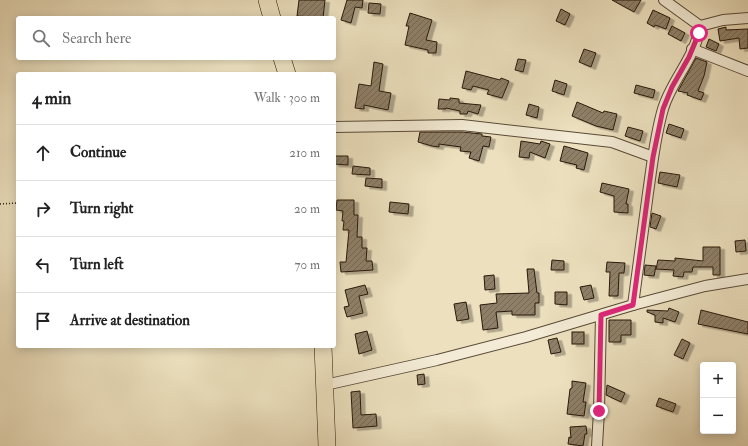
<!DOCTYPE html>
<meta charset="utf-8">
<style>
body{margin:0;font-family:"IM FELL Double Pica",serif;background:#f6f6f6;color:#222}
.controls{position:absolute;right:12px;bottom:12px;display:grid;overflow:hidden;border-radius:4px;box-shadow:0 2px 10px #0003}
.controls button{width:36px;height:36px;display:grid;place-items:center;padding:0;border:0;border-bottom:1px solid #e0e0e0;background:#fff;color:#222;font:20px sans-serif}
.stop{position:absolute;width:12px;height:12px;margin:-9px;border:3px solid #db2777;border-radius:50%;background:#fff}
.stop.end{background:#db2777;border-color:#fff;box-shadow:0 1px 4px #0008}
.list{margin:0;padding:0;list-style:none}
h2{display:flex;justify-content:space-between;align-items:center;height:52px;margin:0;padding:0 16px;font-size:17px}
h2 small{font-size:13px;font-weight:400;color:#767676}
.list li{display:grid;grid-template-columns:26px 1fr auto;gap:12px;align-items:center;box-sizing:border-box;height:56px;padding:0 16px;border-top:1px solid #e0e0e0}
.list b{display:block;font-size:15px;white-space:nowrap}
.list em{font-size:13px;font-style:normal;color:#767676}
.icon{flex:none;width:22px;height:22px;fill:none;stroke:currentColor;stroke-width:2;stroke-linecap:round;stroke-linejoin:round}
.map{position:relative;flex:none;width:748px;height:446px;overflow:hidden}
.search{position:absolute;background:#fff;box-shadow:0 2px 10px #0003;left:16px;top:16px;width:320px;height:44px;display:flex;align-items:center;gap:10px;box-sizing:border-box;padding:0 14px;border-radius:4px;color:#767676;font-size:15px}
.panel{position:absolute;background:#fff;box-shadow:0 2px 10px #0003;left:16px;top:72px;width:320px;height:276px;border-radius:4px}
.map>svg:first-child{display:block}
.building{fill:url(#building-hatch);stroke:#28180a;filter:url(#shadow)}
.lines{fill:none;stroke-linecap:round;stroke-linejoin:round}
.minor-casing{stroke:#594a37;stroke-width:12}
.trunk-casing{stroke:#28180a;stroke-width:18}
.path{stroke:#28180a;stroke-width:1.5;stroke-dasharray:1 2;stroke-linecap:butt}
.minor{stroke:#f3ebd5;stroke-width:10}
.trunk{stroke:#ece0be;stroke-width:17}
.route{stroke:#db2777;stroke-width:5}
</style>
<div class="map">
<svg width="748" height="446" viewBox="0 0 748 446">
<defs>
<pattern id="building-hatch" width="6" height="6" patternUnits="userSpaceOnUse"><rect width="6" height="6" fill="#8e8068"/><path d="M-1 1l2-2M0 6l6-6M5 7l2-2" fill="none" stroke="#746854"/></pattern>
<filter id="shadow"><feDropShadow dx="4.5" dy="2.5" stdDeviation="0" flood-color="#0004"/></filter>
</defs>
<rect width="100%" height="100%" fill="#ece0be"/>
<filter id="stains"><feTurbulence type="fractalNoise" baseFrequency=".005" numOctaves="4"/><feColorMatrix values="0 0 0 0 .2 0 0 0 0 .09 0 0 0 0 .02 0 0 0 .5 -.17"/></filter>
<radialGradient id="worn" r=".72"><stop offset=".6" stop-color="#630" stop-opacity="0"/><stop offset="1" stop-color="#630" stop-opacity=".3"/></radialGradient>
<g class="building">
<polygon points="299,0 325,0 323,18 297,16"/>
<polygon points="347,0 363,0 362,8 355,7 351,23 341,20"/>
<polygon points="612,0 641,0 634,12"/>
<polygon points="369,3 381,4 380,14 368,13"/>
<polygon points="561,9 570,14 565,25 556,21"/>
<polygon points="653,10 670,18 666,29 655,25 654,27 647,23"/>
<polygon points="410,13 432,20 426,40 437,42 436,53 428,53 428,50 405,45 409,26 406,26"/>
<polygon points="672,26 685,33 681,41 668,34"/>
<polygon points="726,27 726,30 748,29 748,48 740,49 739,38 720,41 718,29"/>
<polygon points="709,39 719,44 716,51 706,47"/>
<polygon points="584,49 596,53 591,67 579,62"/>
<polygon points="696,58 707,62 704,76 698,91 704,93 701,100 687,95 688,93 678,91"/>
<polygon points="518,59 526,60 523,72 515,70"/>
<polygon points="374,62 383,64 379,91 391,93 388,110 364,105 364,109 355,108 359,84 371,86"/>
<polygon points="466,71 500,80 501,78 509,81 502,98 487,94 489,90 473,86 471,90 462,88"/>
<polygon points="555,80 567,84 564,95 552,91"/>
<polygon points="636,85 655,90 653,98 634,93"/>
<polygon points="450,98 459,99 459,103 481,105 478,114 468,111 467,114 460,114 460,111 446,108 446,109 438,109 439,99 450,100"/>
<polygon points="577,102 603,113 604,111 617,114 613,130 596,126 572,116"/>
<polygon points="529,104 539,107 537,118 526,115"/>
<polygon points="669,124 684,129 681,138 666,133"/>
<polygon points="628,127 643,131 640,141 625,136"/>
<polygon points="420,132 462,132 482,134 482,136 491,137 489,147 483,146 479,161 469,158 471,152 460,151 461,147 439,144 439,147 432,146 418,142"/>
<polygon points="521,141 540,144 541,141 550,144 545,158 530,152 529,158 519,157"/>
<polygon points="564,146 588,153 584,170 576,168 577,165 560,161"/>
<polygon points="334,156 348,156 348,165 334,164"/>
<polygon points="353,166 370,168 370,175 352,174"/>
<polygon points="660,172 680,175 677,187 658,183"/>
<polygon points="366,178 382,179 382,188 365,186"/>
<polygon points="602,183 629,189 626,204 628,204 628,213 614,212 614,196 600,192"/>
<polygon points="337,200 354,200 354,215 358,215 357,237 362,237 362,248 367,248 366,261 372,261 373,270 341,272 340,262 346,262 349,230 343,230 344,221 342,221 343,211 336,210"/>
<polygon points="390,202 409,204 408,214 389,212"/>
<polygon points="652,213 661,216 656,229 650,227"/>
<polygon points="745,240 746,251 736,252 735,241"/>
<polygon points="703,247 720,247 720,275 713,275 713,267 693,267 692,272 684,272 683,277 673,276 674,270 656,269 658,260 675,261 675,258 703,261"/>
<polygon points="552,260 564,261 564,270 551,270"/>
<polygon points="607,262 625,263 624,273 619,273 618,296 609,296 610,272 606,272"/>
<polygon points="645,265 656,266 654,276 644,275"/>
<polygon points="527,269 534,269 537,293 539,293 539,303 535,303 535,315 512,315 512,311 496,312 498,328 483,330 480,305 497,303 496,294 529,293"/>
<polygon points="494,275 495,289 485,290 484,276"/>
<polygon points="365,285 368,294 359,296 363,313 347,317 344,307 349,306 345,290"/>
<polygon points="591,285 594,298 584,300 580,287"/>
<polygon points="555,292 567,292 567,305 555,304"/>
<polygon points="466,302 469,319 457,321 454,304"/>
<polygon points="669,308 679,312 675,322 663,318 663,323 655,322 655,315 647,312 647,310 668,311"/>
<polygon points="701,310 748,322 748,334 698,324"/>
<polygon points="609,320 631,320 631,335 621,335 621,342 609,342"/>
<polygon points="367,331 372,350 359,354 355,334"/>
<rect x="572" y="332" width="12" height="12"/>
<polygon points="557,338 561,352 551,354 548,340"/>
<polygon points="682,339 690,343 683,359 674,355"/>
<polygon points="424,374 425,384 418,385 417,375"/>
<polygon points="572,381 586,383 583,402 586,402 584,416 567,414 570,389 572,388"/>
<polygon points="607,385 625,393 621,402 606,395"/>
<polygon points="360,391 361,415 376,414 377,426 353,428 351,392"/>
<polygon points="659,398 676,404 673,412 656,406"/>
<polygon points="586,426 587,434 585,434 583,446 568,444 569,437 571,438 570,427"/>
</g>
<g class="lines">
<g class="minor-casing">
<g id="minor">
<polyline points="664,0 700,26"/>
<polyline points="692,49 748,71"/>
<polyline points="334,127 462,125 612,142 653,157"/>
<path d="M633,305C638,268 643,231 648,193C652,166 655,136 663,109C671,81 696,57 700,26L723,20L748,18"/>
<polyline points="325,385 437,360 526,337 633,305 705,286 748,279"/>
<polyline points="597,446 599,411 601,315"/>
</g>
</g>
<g class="trunk-casing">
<g id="trunk">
<polyline points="267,0 272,18"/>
<polyline points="282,58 287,74"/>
<polyline points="323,346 327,446"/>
</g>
</g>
<polyline class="path" points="0,204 18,203"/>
<use href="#minor" class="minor"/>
<use href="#trunk" class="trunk"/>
</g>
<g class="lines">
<polyline class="route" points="599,411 601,315 633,305 653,157 663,109 672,87 689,57 699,33"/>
</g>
<rect width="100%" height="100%" filter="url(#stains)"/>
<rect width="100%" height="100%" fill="url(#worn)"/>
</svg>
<div class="controls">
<button>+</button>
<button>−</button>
</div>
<div class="stop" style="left:699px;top:33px"></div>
<div class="stop end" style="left:599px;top:411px"></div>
<div class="search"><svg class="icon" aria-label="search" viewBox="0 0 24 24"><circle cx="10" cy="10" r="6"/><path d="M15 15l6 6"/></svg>Search here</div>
<section class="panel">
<h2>4 min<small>Walk · 300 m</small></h2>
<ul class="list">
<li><svg class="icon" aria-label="ahead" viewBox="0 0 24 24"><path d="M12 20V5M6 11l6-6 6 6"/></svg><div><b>Continue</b></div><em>210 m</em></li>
<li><svg class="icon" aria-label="right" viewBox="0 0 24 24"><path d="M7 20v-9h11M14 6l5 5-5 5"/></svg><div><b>Turn right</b></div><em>20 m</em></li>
<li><svg class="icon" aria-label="left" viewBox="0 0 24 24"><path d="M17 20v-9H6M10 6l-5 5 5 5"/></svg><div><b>Turn left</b></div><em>70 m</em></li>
<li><svg class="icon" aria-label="arrive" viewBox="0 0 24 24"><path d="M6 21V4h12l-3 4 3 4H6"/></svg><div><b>Arrive at destination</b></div></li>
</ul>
</section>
</div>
